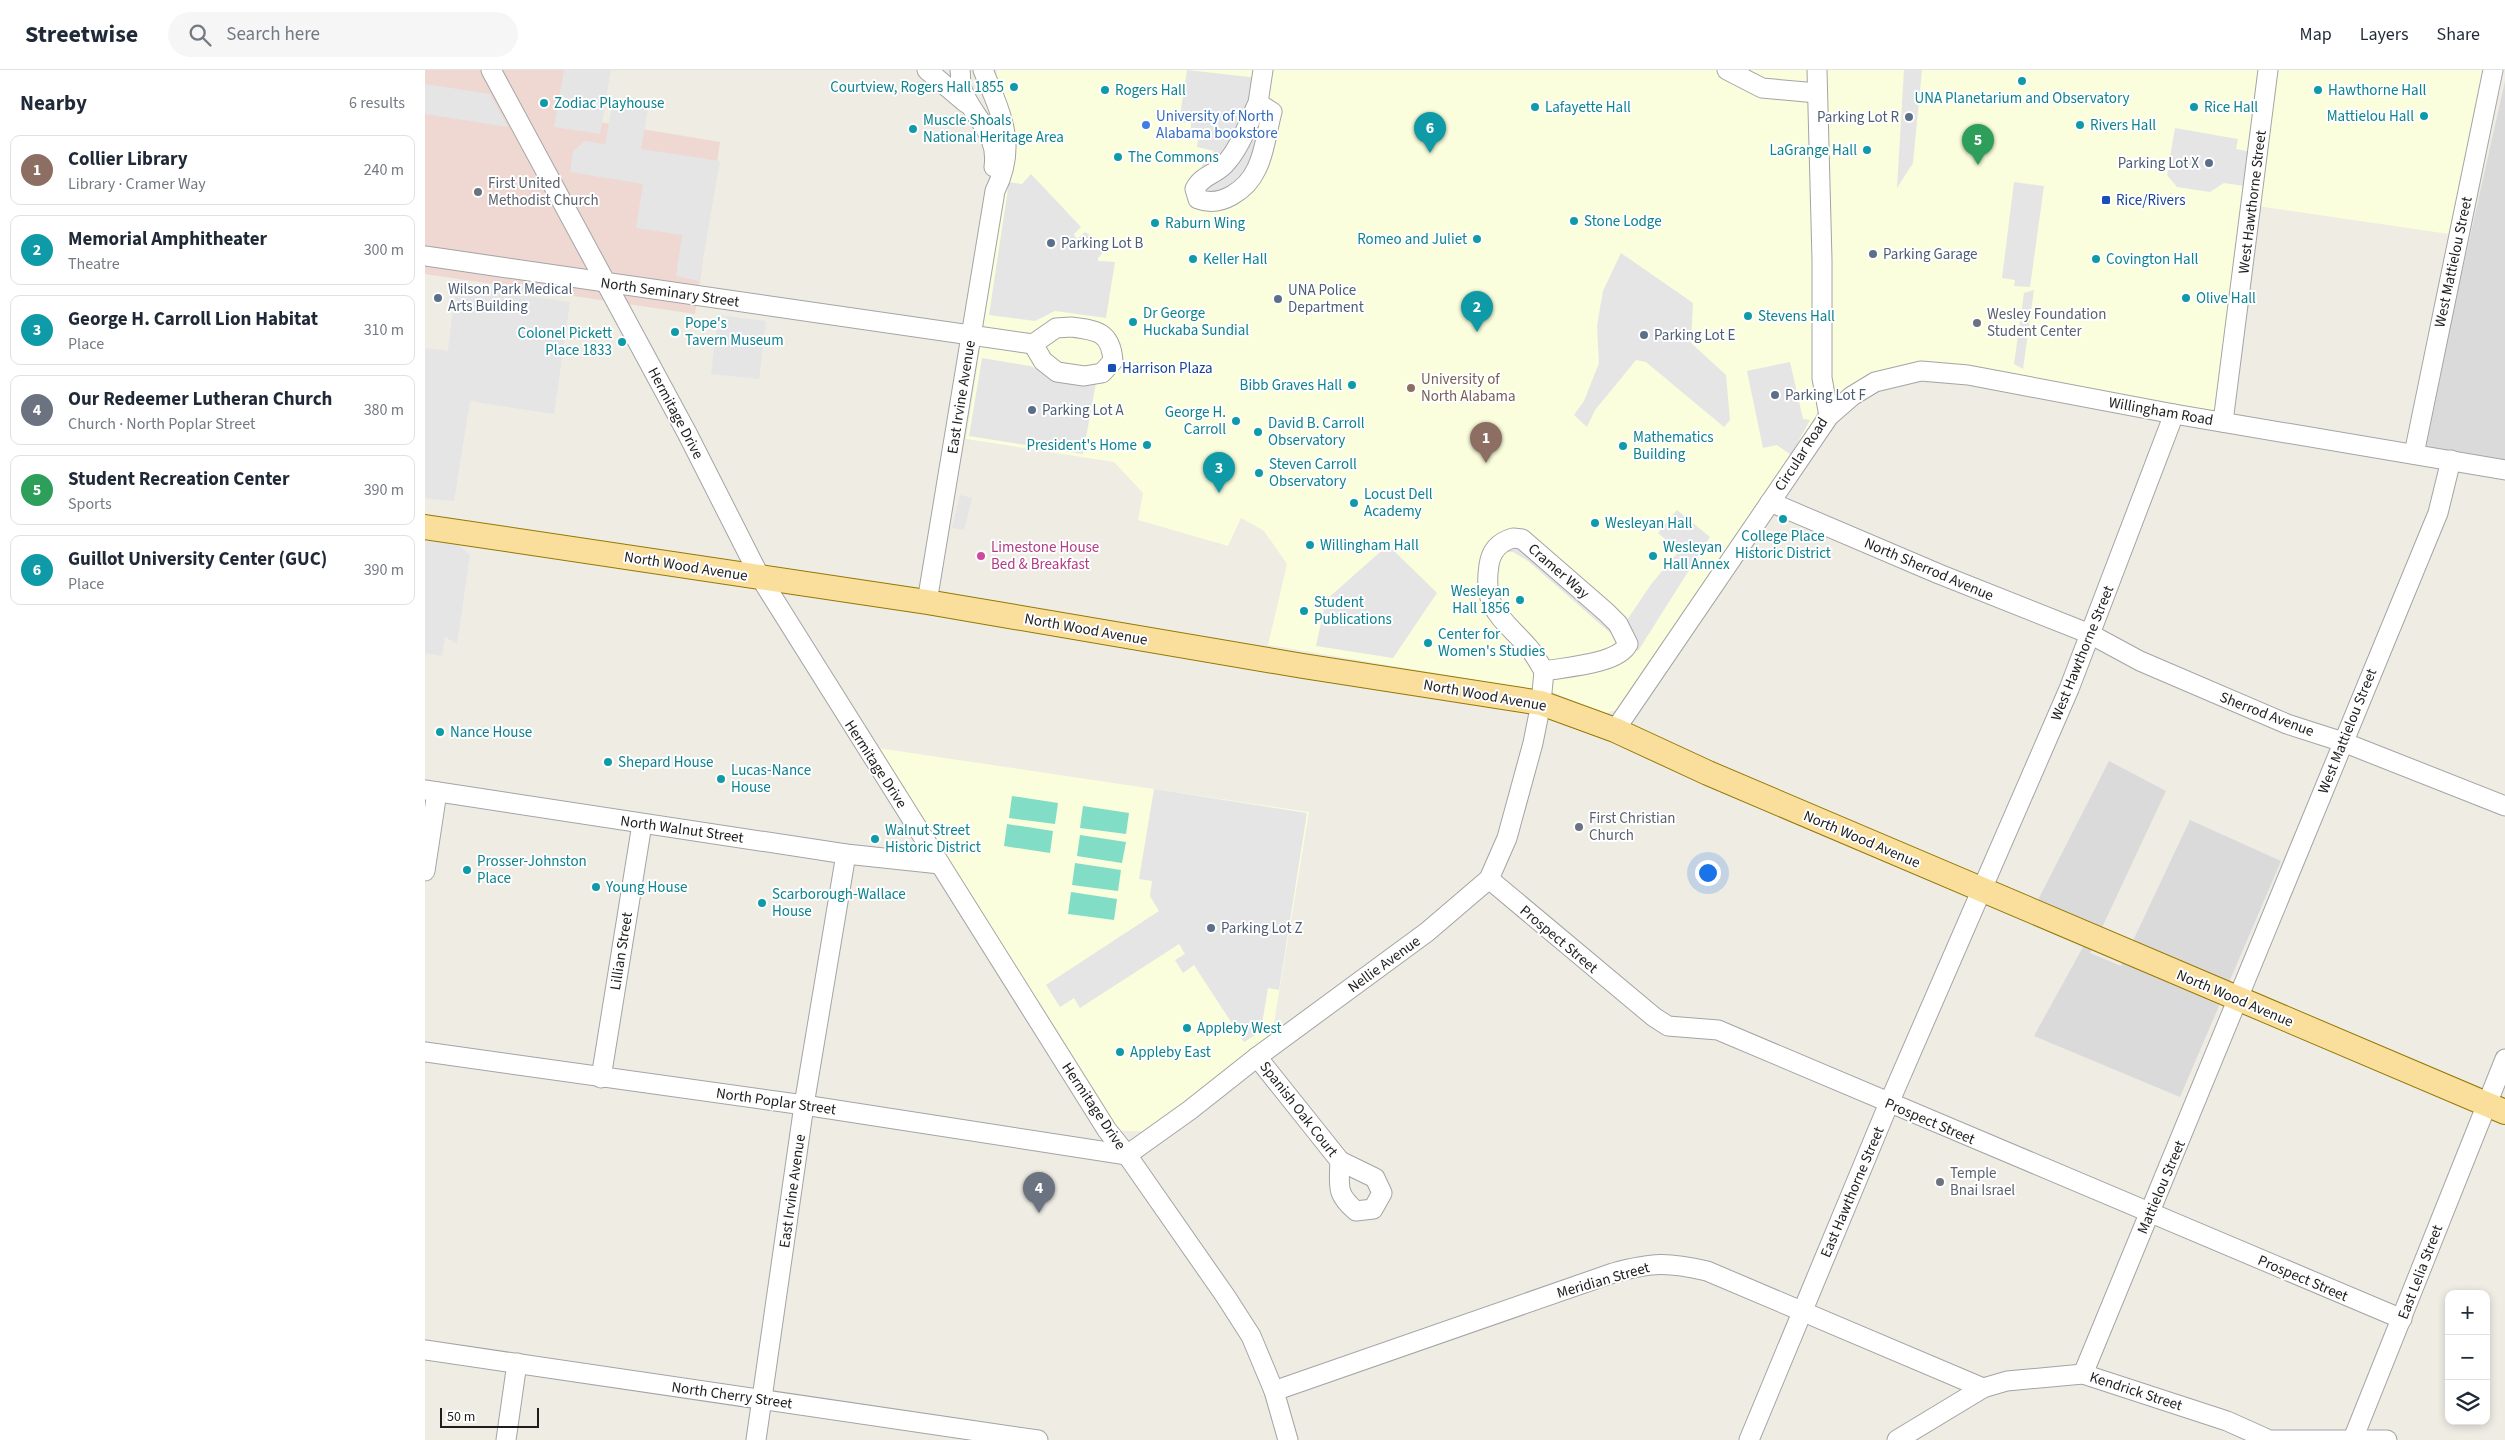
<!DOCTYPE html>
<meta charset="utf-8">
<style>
body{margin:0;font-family:"Source Sans 3",sans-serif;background:#f6f6f7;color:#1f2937}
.controls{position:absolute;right:15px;bottom:15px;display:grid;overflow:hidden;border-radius:10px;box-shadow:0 2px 8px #0003}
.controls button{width:45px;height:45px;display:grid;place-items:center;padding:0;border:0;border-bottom:1px solid #e0e1e3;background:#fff;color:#1f2937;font:25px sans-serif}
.scale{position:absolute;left:15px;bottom:12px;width:99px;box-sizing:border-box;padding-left:5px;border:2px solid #1d1d1d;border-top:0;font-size:14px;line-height:18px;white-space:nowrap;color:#1d1d1d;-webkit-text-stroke:4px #fff;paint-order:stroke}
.you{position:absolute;left:1282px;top:802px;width:18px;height:18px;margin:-12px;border:4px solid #fff;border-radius:50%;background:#1a73e8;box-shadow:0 0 0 8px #1a73e833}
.badge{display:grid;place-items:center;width:32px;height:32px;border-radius:50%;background:#0b8043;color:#fff;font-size:16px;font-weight:700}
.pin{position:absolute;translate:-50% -41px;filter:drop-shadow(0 1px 2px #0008)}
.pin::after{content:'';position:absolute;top:26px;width:18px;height:15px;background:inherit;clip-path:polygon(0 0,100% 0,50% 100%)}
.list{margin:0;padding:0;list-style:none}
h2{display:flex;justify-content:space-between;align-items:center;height:65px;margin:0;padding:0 20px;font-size:21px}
h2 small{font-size:16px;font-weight:400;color:#747a83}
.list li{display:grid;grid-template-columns:32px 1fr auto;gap:15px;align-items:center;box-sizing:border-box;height:70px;margin:0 10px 10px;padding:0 10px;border:1px solid #e0e1e3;border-radius:10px}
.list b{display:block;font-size:19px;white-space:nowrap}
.list p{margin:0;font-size:16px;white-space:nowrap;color:#747a83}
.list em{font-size:16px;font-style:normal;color:#747a83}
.icon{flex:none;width:28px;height:28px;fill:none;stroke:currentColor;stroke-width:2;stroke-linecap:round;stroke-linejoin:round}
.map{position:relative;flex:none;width:2080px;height:1370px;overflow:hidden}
header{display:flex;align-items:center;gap:30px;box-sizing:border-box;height:70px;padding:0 25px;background:#fff;border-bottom:1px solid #e0e1e3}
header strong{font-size:24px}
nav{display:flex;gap:28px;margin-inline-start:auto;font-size:18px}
.search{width:350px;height:45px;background:#f6f6f7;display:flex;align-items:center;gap:12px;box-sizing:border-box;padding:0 18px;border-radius:28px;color:#747a83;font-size:19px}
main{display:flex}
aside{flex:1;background:#fff}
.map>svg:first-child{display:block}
.residential{fill:#dbdada}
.commercial{fill:#efd7d2}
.education{fill:#fafedc}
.pitch{fill:#82ddc6}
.parking{fill:#e5e5e5}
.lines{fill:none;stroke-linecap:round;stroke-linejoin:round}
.minor-casing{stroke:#a4a4a4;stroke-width:21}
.major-casing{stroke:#947802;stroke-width:26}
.minor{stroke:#fff;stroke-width:19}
.major{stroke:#fadf9c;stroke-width:24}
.culture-dot{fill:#0f9aa8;stroke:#fff;stroke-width:2}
.service-dot{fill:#5c6f8a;stroke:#fff;stroke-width:2}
.shop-dot{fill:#3f7fe0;stroke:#fff;stroke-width:2}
.worship-dot{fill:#6b7280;stroke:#fff;stroke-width:2}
.transit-dot{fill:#1a4fb4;stroke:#fff;stroke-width:2}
.education-dot{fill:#8d6e63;stroke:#fff;stroke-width:2}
.hotel-dot{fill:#d1479c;stroke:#fff;stroke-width:2}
.labels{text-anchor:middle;stroke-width:4;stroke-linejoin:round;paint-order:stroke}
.culture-label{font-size:15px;fill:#0d838f;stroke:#fff;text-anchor:start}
.shop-label{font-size:15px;fill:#366cbe;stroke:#fff;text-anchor:start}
.service-label{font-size:15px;fill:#4e5e75;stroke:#fff;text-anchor:start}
.worship-label{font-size:15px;fill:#5b616d;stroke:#fff;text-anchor:start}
.transit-label{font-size:15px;fill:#164399;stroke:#fff;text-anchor:start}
.street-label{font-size:15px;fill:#1d1d1d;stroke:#fff}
.education-label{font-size:15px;fill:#785e54;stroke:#fff;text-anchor:start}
.hotel-label{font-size:15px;fill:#b23c85;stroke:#fff;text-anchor:start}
</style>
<header>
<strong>Streetwise</strong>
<div class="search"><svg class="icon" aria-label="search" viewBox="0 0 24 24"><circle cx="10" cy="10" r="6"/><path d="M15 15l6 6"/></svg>Search here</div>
<nav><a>Map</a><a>Layers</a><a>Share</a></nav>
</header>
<main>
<aside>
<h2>Nearby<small>6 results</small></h2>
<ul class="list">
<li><span class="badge" style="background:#8d6e63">1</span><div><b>Collier Library</b><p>Library · Cramer Way</p></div><em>240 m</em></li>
<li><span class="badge" style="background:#0f9aa8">2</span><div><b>Memorial Amphitheater</b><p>Theatre</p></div><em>300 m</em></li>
<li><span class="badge" style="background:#0f9aa8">3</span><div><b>George H. Carroll Lion Habitat</b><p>Place</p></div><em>310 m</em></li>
<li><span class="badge" style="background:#6b7280">4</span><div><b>Our Redeemer Lutheran Church</b><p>Church · North Poplar Street</p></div><em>380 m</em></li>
<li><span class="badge" style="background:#2e9e5b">5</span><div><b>Student Recreation Center</b><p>Sports</p></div><em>390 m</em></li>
<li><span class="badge" style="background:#0f9aa8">6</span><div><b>Guillot University Center (GUC)</b><p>Place</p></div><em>390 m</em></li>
</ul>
</aside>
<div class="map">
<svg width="2080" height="1370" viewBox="0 0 2080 1370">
<rect width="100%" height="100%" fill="#eeece3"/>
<g class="residential">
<polygon points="2080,11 2080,392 1998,376"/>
<polygon points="1684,691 1741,721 1665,883 1696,896 1765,750 1856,791 1755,1027 1609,966 1658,877 1667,856 1612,832"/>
</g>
<polygon class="commercial" points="0,0 177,0 168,51 295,72 270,244 0,204"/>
<g class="education">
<polygon points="572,0 2059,0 2024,164 1818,134 1792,345 1513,294 1489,292 1445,306 1412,324 1392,343 1370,382 1194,639 1178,644 1130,623 843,575 862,494 839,461 816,448 803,476 713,450 718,423 689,392 541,369 586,76 571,8"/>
<polygon points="453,678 884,742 847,965 720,1061 693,1061"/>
</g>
<g class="pitch">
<polygon points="587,726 633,733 630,754 584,748"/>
<polygon points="658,736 704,743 701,764 655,758"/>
<polygon points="582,754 628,761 625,783 579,776"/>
<polygon points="655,765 701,772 697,793 652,786"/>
<polygon points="650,793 696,800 693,821 647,815"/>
<polygon points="646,822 692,829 689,850 643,844"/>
</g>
<g class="parking">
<polygon points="139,0 186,0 175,64 129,57"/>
<polygon points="762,0 842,9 839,23 855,39 835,108 778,137 773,103 780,90 789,81 772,77 773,69 766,63 766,53 754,52"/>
<polygon points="1479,0 1497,0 1488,93 1472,118"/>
<polygon points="0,14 65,24 83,57 0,44"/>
<polygon points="188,32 223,38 216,79 295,91 274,211 251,206 257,165 211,158 218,114 145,102 148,81 160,71 180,74"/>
<polygon points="1750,58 1813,69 1811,79 1826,82 1820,116 1799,113 1785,122 1752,117 1742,105"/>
<polygon points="606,104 656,157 649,164 650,167 653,168 660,162 683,177 673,188 673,191 690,192 681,248 630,241 610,251 564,245 584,112 597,114"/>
<polygon points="1589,112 1619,116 1605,217 1589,216 1590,210 1577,208"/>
<polygon points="1196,183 1268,233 1266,273 1301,305 1305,350 1299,357 1221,292 1211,290 1170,340 1162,357 1149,345 1159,331 1174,293 1172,256 1178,221"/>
<polygon points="31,216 145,232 129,344 45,331 29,431 0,428 0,278 23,281"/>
<polygon points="1609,220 1598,299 1589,294 1599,223"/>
<polygon points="293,245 341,251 334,309 286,304"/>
<polygon points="557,288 605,296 622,303 671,313 658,384 544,366"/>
<polygon points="1365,292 1378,349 1385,350 1366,385 1352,375 1338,378 1322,301"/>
<polygon points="535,425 547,428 539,460 527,458"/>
<polygon points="1252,440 1285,467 1213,581 1191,568 1103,491 1088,482 1078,482 1098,460 1202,550 1227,513 1254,481 1233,463"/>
<polygon points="0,470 33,475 45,485 32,574 20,567 17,586 0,583"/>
<polygon points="963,475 1012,523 968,588 891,576 901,530"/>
<polygon points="729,719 882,743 854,920 843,918 837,954 830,965 819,972 769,895 758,903 750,890 760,884 754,874 655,938 649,928 635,937 621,915 734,841 725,826 727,811 714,809"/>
</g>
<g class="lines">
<g class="minor-casing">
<g id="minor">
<polyline points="66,0 262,363 335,507 682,1060 702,1085 801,1227 826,1266 849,1321 863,1370"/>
<polyline points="502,0 541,33"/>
<path d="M535,0C536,6 535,14 537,19C548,49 574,62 569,97"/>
<polyline points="1302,0 1337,18 1392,23"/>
<polyline points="1392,0 1397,190 1397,308 1404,346"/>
<path d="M833,33C823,53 815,79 799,95C789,105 776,106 770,119L773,129C796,138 822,120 832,98C840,82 842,60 847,42L833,33L838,0"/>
<polyline points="0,186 608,274"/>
<path d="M646,257C672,260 686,262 688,291L677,303L659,306L632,302L618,291L608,274L631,258Z"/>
<polyline points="1798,352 1843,0"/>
<polyline points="1989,384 2068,0"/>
<polyline points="1345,432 1514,504 1665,564 1715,591 1862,654 1918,672 2080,736"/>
<path d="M1088,468L1097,469L1181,542L1193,554L1203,574C1193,594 1141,597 1119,601C1114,593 1110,585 1104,578C1078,548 1057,540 1064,495C1066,481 1074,472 1088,468Z"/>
<path d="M502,532L570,121C593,75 576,44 558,0"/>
<polyline points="1190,660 1404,346 1427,326 1450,312 1496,301 1543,305 1749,344 2080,400"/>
<polyline points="0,720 421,784 515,794"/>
<polyline points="0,801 12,722"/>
<polyline points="1064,809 1229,947 1243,956 1293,960 1977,1249"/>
<polyline points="0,982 379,1035 702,1085 765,1040 832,987 1002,862 1064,809 1082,768 1108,673 1116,633 1119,601"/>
<polyline points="832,987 915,1091"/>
<polyline points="176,1008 217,754"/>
<path d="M915,1091L950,1108L957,1123L948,1139L931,1141C911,1124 914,1117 915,1091Z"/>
<polyline points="0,1280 613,1370"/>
<polyline points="1658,1304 2013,443 2026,390"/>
<path d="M849,1321L1188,1203C1228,1192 1243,1192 1282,1201L1558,1318"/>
<polyline points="1928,1369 2080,989"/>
<polyline points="81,1370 92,1293"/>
<polyline points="331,1370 379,1035 421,784"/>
<polyline points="1324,1370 1464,1033 1644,619 1749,344"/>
<polyline points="1472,1370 1558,1318 1582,1311 1658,1304 1802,1351 1840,1368"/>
<polyline points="1837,1370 1962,1370"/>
</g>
</g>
<g class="major-casing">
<polyline id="major" points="0,457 502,532 878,596 1116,633 1190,660 1283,703 2080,1042"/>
</g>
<use href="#minor" class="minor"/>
<use href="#major" class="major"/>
</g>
<g class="culture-dot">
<circle cx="1597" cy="11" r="5"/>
<circle cx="589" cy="17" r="5"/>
<circle cx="680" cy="20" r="5"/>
<circle cx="1893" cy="20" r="5"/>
<circle cx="119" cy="33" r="5"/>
<circle cx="1110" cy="37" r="5"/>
<circle cx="1769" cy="37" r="5"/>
<circle cx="1999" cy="46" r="5"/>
<circle cx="1655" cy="55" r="5"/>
<circle cx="488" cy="59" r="5"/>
<circle cx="1442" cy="80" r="5"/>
<circle cx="693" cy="87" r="5"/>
<circle cx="1149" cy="151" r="5"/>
<circle cx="730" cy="153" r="5"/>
<circle cx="1052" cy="169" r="5"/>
<circle cx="768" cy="189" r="5"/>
<circle cx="1671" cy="189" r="5"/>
<circle cx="1761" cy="228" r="5"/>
<circle cx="1323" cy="246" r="5"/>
<circle cx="708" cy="252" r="5"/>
<circle cx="250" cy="262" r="5"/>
<circle cx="197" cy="272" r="5"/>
<circle cx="927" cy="315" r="5"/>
<circle cx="811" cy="351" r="5"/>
<circle cx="833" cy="362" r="5"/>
<circle cx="722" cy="375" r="5"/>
<circle cx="1198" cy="376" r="5"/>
<circle cx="834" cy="403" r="5"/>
<circle cx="929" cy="433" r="5"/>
<circle cx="1358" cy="449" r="5"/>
<circle cx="1170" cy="453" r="5"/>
<circle cx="885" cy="475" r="5"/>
<circle cx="1228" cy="486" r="5"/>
<circle cx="1095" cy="530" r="5"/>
<circle cx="879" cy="541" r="5"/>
<circle cx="1003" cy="573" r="5"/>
<circle cx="15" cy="662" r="5"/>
<circle cx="183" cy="692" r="5"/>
<circle cx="296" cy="709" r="5"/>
<circle cx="450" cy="769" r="5"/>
<circle cx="42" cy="800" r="5"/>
<circle cx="171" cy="817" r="5"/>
<circle cx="337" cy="833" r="5"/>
<circle cx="762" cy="958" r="5"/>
<circle cx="695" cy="982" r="5"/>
</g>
<g class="service-dot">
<circle cx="1484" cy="47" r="5"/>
<circle cx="1784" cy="93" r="5"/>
<circle cx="626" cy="173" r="5"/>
<circle cx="1448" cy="184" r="5"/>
<circle cx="13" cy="228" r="5"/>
<circle cx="853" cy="229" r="5"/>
<circle cx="1219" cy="265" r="5"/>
<circle cx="1350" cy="325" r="5"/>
<circle cx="607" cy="340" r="5"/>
<circle cx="786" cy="858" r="5"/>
</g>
<circle class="shop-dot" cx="721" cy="55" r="5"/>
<g class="worship-dot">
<circle cx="53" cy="122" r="5"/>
<circle cx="1552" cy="253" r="5"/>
<circle cx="1154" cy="757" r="5"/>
<circle cx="1515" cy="1112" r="5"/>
</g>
<g class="transit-dot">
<rect x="1676" y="125" width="10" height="10" rx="2.5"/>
<rect x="682" y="293" width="10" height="10" rx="2.5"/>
</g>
<circle class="education-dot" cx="986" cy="318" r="5"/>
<circle class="hotel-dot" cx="556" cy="486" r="5"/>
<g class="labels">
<g class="culture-label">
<text x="579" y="22" text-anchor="end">Courtview, Rogers Hall 1855</text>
<text x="690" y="25">Rogers Hall</text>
<text x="1903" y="25">Hawthorne Hall</text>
<text x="1597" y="33" text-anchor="middle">UNA Planetarium and Observatory</text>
<text x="129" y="38">Zodiac Playhouse</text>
<text x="1120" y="42">Lafayette Hall</text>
<text x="1779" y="42">Rice Hall</text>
<text x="1989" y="51" text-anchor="end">Mattielou Hall</text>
<text x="498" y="55">Muscle Shoals<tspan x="498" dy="17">National Heritage Area</tspan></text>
<text x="1665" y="60">Rivers Hall</text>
<text x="1432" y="85" text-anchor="end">LaGrange Hall</text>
<text x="703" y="92">The Commons</text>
<text x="1159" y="156">Stone Lodge</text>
<text x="740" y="158">Raburn Wing</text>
<text x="1042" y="174" text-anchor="end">Romeo and Juliet</text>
<text x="778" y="194">Keller Hall</text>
<text x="1681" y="194">Covington Hall</text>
<text x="1771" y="233">Olive Hall</text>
<text x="718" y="248">Dr George<tspan x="718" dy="17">Huckaba Sundial</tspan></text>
<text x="1333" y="251">Stevens Hall</text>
<text x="260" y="258">Pope's<tspan x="260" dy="17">Tavern Museum</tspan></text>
<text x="187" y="268" text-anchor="end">Colonel Pickett<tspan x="187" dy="17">Place 1833</tspan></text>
<text x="917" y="320" text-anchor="end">Bibb Graves Hall</text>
<text x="801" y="347" text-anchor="end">George H.<tspan x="801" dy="17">Carroll</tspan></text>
<text x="843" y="358">David B. Carroll<tspan x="843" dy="17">Observatory</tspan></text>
<text x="1208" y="372">Mathematics<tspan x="1208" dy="17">Building</tspan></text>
<text x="712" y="380" text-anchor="end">President's Home</text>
<text x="844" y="399">Steven Carroll<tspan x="844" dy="17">Observatory</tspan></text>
<text x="939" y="429">Locust Dell<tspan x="939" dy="17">Academy</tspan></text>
<text x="1180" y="458">Wesleyan Hall</text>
<text x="1358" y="471" text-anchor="middle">College Place<tspan x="1358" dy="17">Historic District</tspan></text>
<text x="895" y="480">Willingham Hall</text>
<text x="1238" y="482">Wesleyan<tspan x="1238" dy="17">Hall Annex</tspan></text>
<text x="1085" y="526" text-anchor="end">Wesleyan<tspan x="1085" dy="17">Hall 1856</tspan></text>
<text x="889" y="537">Student<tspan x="889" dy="17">Publications</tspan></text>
<text x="1013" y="569">Center for<tspan x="1013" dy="17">Women's Studies</tspan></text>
<text x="25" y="667">Nance House</text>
<text x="193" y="697">Shepard House</text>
<text x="306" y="705">Lucas-Nance<tspan x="306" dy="17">House</tspan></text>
<text x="460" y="765">Walnut Street<tspan x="460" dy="17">Historic District</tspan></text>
<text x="52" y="796">Prosser-Johnston<tspan x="52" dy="17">Place</tspan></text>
<text x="181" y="822">Young House</text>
<text x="347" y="829">Scarborough-Wallace<tspan x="347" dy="17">House</tspan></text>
<text x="772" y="963">Appleby West</text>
<text x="705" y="987">Appleby East</text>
</g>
<g class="shop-label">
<text x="731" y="51">University of North<tspan x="731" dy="17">Alabama bookstore</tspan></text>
</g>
<g class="service-label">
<text x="1474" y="52" text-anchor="end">Parking Lot R</text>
<text x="1774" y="98" text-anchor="end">Parking Lot X</text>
<text x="636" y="178">Parking Lot B</text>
<text x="1458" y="189">Parking Garage</text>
<text x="23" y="224">Wilson Park Medical<tspan x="23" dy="17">Arts Building</tspan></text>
<text x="863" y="225">UNA Police<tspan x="863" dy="17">Department</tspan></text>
<text x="1229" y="270">Parking Lot E</text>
<text x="1360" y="330">Parking Lot F</text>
<text x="617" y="345">Parking Lot A</text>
<text x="796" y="863">Parking Lot Z</text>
</g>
<g class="worship-label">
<text x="63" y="118">First United<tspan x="63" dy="17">Methodist Church</tspan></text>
<text x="1562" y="249">Wesley Foundation<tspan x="1562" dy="17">Student Center</tspan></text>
<text x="1164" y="753">First Christian<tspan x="1164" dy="17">Church</tspan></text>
<text x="1525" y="1108">Temple<tspan x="1525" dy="17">Bnai Israel</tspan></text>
</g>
<g class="transit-label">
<text x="1691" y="135">Rice/Rivers</text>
<text x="697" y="303">Harrison Plaza</text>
</g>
<g class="street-label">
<text transform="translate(1827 132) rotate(-83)" y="5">West Hawthorne Street</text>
<text transform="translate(2028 192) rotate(-78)" y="5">West Mattielou Street</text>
<text transform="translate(245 222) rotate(8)" y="5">North Seminary Street</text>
<text transform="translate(536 327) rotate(-81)" y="5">East Irvine Avenue</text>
<text transform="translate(1736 341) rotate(10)" y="5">Willingham Road</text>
<text transform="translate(251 343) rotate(62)" y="5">Hermitage Drive</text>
<text transform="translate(1376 384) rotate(-57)" y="5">Circular Road</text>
<text transform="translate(261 496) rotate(9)" y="5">North Wood Avenue</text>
<text transform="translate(1504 499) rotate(23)" y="5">North Sherrod Avenue</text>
<text transform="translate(1134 501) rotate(41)" y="5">Cramer Way</text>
<text transform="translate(661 559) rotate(10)" y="5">North Wood Avenue</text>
<text transform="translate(1657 583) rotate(-68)" y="5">West Hawthorne Street</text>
<text transform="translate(1060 625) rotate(10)" y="5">North Wood Avenue</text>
<text transform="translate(1842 644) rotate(21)" y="5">Sherrod Avenue</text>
<text transform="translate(1922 661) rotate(-68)" y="5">West Mattielou Street</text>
<text transform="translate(451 694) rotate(57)" y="5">Hermitage Drive</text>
<text transform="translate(257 759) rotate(8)" y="5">North Walnut Street</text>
<text transform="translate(1437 769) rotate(23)" y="5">North Wood Avenue</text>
<text transform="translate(1134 869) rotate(40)" y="5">Prospect Street</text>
<text transform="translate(196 881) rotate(-81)" y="5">Lillian Street</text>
<text transform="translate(959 894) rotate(-36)" y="5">Nellie Avenue</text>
<text transform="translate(1810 928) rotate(23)" y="5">North Wood Avenue</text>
<text transform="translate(351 1031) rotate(8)" y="5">North Poplar Street</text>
<text transform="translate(669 1036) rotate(56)" y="5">Hermitage Drive</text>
<text transform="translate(874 1039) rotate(52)" y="5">Spanish Oak Court</text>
<text transform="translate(1505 1051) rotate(23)" y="5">Prospect Street</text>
<text transform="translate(1736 1117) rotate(-67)" y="5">Mattielou Street</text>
<text transform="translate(367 1121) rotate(-82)" y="5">East Irvine Avenue</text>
<text transform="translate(1427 1122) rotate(-67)" y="5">East Hawthorne Street</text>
<text transform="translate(1995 1202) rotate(-69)" y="5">East Lelia Street</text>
<text transform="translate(1878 1208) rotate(23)" y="5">Prospect Street</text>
<text transform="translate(1178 1210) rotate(-16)" y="5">Meridian Street</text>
<text transform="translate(1711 1321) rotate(18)" y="5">Kendrick Street</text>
<text transform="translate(307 1325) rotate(8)" y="5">North Cherry Street</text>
</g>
<g class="education-label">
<text x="996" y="314">University of<tspan x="996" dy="17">North Alabama</tspan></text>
</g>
<g class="hotel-label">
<text x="566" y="482">Limestone House<tspan x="566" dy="17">Bed &amp; Breakfast</tspan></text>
</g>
</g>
</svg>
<div class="controls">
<button>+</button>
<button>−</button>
<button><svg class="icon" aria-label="layers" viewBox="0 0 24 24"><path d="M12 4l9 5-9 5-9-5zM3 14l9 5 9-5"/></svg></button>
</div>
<div class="scale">50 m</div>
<div class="you"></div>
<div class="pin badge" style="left:1061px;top:393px;background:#8d6e63">1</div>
<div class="pin badge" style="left:1052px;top:262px;background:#0f9aa8">2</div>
<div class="pin badge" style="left:794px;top:423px;background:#0f9aa8">3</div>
<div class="pin badge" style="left:614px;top:1143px;background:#6b7280">4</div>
<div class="pin badge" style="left:1553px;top:95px;background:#2e9e5b">5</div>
<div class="pin badge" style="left:1005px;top:83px;background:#0f9aa8">6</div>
</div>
</main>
